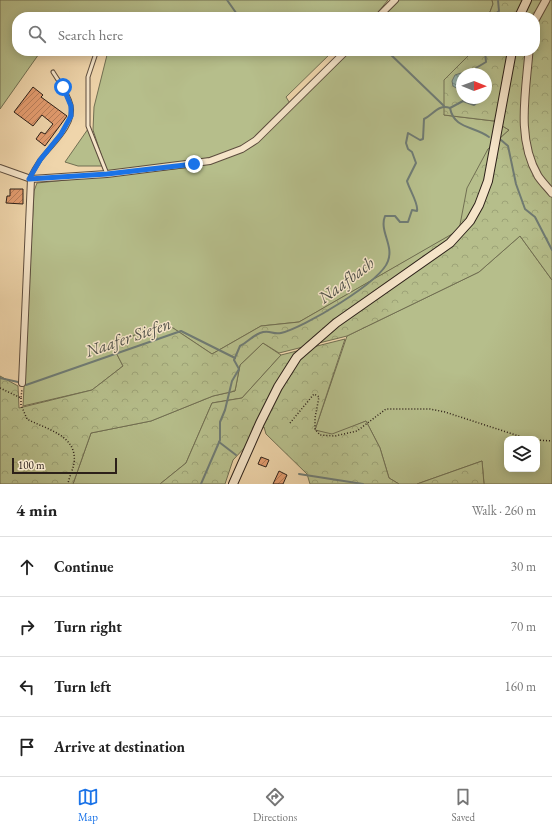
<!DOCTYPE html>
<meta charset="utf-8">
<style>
body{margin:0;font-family:"EB Garamond",serif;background:#f2f2f2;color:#222}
.controls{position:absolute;right:12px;bottom:12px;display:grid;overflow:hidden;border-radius:8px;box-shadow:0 2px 10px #0003}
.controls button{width:36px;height:36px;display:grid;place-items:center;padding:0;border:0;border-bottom:1px solid #e0e0e0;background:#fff;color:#222;font:20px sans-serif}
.compass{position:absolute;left:456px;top:68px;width:36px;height:36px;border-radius:50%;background:#fff;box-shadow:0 2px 10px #0003;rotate:91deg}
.scale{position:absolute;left:12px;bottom:10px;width:105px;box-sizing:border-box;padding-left:4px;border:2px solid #2c2019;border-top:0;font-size:11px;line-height:14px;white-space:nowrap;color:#2c2019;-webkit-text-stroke:3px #f5e4c8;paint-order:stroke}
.stop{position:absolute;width:12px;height:12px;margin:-9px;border:3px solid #1a73e8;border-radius:50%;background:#fff}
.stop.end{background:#1a73e8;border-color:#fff;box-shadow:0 1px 4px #0008}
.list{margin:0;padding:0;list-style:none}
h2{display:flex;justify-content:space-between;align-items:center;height:52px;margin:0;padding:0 16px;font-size:17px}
h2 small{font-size:13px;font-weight:400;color:#767676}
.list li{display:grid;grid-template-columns:26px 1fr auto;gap:12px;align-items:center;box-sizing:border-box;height:60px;padding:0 16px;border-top:1px solid #e0e0e0}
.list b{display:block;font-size:15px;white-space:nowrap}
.list em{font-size:13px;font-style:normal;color:#767676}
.icon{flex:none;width:22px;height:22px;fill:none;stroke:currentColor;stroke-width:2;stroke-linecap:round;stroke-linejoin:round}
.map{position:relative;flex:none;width:552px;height:484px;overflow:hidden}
.search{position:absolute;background:#fff;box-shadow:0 2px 10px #0003;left:12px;right:12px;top:12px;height:44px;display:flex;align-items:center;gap:10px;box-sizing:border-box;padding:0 14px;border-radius:16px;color:#767676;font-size:15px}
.sheet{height:292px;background:#fff}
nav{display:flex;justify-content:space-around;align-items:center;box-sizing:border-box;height:56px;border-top:1px solid #e0e0e0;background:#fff;font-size:11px;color:#767676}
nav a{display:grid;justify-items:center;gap:2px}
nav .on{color:#1a73e8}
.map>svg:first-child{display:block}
.green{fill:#b6be8b;stroke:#716f52;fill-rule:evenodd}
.forest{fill:url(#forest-crowns);stroke:#716f52;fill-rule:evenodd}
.water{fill:url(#water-waves);stroke:#6f7b74}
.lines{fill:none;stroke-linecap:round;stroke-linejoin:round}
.stream{stroke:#6f7b74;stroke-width:2}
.building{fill:url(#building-hatch);stroke:#2c2019}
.service-casing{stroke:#5d4d3e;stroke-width:5}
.minor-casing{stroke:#5d4d3e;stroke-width:8}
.tertiary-casing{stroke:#5d4d3e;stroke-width:9}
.secondary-casing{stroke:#2c2019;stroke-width:10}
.path{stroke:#2c2019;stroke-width:1.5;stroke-dasharray:1 2;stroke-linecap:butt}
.service{stroke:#f5e4c8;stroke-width:3}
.minor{stroke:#f5e4c8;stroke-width:6}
.tertiary{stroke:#f5e4c8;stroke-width:7}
.secondary{stroke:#f5e4c8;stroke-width:8}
.route{stroke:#1a73e8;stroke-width:5}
.labels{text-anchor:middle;stroke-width:3;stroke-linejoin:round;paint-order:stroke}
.water-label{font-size:17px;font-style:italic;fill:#4d4e46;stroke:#f5e4c8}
</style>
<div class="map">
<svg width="552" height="484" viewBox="0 0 552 484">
<defs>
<pattern id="forest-crowns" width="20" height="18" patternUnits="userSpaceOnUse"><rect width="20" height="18" fill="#b6be8b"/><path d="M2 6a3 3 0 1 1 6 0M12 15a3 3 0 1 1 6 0" fill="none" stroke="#9da377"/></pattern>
<pattern id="water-waves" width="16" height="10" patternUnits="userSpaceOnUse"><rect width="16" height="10" fill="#9bb8b0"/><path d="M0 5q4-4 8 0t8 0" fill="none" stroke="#7f958e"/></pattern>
<pattern id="building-hatch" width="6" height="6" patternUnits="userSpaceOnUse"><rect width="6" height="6" fill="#e29b6e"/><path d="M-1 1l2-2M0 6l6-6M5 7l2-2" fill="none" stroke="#b77e5a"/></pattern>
</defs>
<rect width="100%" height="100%" fill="#efd5ab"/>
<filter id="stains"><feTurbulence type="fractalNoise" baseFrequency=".005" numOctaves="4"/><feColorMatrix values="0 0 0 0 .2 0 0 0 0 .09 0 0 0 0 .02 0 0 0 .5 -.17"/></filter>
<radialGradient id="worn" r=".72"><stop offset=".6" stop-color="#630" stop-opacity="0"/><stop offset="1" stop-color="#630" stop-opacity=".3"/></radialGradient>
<g class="green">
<polygon points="0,0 388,0 374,17 75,17 69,12 65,17 17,17 17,51 41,51 0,109"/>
<polygon points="399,0 492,0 493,4 488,17 382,17"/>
<path d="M108,51H333L286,97L291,105C279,116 268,129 255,138C217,165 154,166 107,172L93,130L94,107Z"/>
<polygon points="348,51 471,51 444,115 494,121 509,130 488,149 460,230 299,322 261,326 212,354 167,324 112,344 123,366 92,390 23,406 34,191 37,183 193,167 218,161 247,149"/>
<polygon points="88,129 102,166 78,166 65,162"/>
<path d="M520,236L552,280V484H484L482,461L417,484H399L389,478L380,448L366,421L332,435L315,430L347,336L479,272ZM507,439H537V469H507Z"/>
<polygon points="263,343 281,355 242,398 212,403 186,463 160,484 73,484 91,433 151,421 213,396 235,391 240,365"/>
</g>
<g class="forest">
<path d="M492,0H552V280L520,236L479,272L347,336L279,353L263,343L240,365L235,391L213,396L151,421L91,433L73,484H0V376L18,386L19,408L92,390L123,366L111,343L167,324L212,354L261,326L299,322L459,230L467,188L488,149L509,130L494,121L444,115V80L469,55L471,51H535V17H488L493,4ZM462,74H486V98H462Z"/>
<polygon points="345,339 315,430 332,434 366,421 380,448 389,478 399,484 310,484 307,474 266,434 264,427 233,460 225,484 160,484 186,463 212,403 242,398 281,355"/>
<polygon points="482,461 484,484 417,484"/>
</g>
<polygon class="water" points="461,73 465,74 462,74 461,91 453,86 452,81 455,75"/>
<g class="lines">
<g class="stream">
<polyline points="227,0 239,17"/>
<polyline points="491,17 499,11 498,0"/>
<polyline points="387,51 444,106"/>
<polyline points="477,74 476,68 486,62 485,51"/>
<polyline points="486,86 488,89 486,94"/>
<path d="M450,108C454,129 474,126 489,137"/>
<polyline points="501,140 508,146 516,184 525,209 535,217 552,250"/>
<polyline points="0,378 18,382"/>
<polyline points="26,385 181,331 235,358"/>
<polyline points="219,442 236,455"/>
<polyline points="299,474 363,484"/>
<path d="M201,484L220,440V422L225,410L232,381L239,369L234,360L240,346C248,342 252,336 260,333C270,329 272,335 281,333C303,328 381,282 388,261C394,245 379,231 385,216H395L400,222H408L412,210L417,211C419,204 409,189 407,181L416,163L412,152L408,149L406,143L408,133L420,140L423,139L424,119C434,114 438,104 450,108L463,101L474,105L484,98"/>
</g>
</g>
<g class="building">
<polygon points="33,87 43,95 41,97 67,116 45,146 36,139 41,132 45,134 53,124 42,115 33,126 14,112"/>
<polygon points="10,189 23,189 23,204 6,203 7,196 10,196"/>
<polygon points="261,457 269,460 266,467 258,464"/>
<polygon points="279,471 287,475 283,484 273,484"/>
</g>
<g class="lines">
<g class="service-casing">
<g id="service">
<polyline points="96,53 88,77 88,126 107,174"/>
<path d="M29,179C32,173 36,166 40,160C50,146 76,125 71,105C68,93 59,82 53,72"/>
</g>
</g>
<g class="minor-casing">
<g id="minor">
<polyline points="378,17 395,0"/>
<polyline points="0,168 31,179 107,174 210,161 242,149 256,140 346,51"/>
<polyline points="22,383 31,179"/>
</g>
</g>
<g class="tertiary-casing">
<g id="tertiary">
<polyline points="535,20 546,0"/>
<path d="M529,51C526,92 516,138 538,176C542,182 548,188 552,193"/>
</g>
</g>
<g class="secondary-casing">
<g id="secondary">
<polyline points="519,17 527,0"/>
<polyline points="233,484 260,423 278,387 297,357 336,323 450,243 470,221 479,205 488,181 512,51"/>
</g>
</g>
<g class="path">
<polyline points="0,388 21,398 22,389"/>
<path d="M21,398V405L27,419C45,429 78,435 74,463C73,470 69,477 68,484"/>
<polyline points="290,423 314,394 319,397 315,418 315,429 320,435 335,436 357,431 386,409 430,409 445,412 528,439"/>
<polyline points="537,440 552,441"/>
</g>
<use href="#service" class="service"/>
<use href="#minor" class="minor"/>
<use href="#tertiary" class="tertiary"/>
<use href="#secondary" class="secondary"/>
</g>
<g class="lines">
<polyline class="route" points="63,87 71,106 71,116 61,134 40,160 29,179 107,174 194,164"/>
</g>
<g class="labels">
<g class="water-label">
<text transform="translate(346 280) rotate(-37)" y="6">Naafbach</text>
<text transform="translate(128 337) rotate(-19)" y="6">Naafer Siefen</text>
</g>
</g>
<rect width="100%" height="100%" filter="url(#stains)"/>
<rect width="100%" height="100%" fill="url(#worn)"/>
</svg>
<div class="controls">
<button><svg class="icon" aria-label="layers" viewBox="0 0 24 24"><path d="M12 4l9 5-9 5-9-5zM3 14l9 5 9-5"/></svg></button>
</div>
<svg class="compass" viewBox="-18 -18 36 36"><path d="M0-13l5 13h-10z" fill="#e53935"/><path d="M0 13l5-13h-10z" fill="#767676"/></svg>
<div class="scale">100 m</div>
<div class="stop" style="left:63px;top:87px"></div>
<div class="stop end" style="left:194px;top:164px"></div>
<div class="search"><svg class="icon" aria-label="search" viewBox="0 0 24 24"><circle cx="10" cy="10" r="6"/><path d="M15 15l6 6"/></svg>Search here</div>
</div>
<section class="sheet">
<h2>4 min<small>Walk · 260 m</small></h2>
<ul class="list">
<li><svg class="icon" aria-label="ahead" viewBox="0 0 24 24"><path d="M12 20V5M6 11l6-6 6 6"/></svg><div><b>Continue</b></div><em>30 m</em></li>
<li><svg class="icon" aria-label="right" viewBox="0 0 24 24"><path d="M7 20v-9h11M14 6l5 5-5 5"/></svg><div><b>Turn right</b></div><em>70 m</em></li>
<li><svg class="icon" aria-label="left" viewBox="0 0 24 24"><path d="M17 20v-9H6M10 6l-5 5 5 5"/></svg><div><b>Turn left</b></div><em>160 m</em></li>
<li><svg class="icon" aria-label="arrive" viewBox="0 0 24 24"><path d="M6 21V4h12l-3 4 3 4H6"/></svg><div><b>Arrive at destination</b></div></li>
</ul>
</section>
<nav>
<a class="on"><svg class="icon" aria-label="map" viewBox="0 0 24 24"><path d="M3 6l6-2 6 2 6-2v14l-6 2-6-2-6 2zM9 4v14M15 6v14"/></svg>Map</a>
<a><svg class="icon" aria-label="directions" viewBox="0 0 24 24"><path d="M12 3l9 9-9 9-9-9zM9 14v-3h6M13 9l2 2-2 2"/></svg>Directions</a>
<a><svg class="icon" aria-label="saved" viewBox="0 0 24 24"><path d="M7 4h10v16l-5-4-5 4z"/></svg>Saved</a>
</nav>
